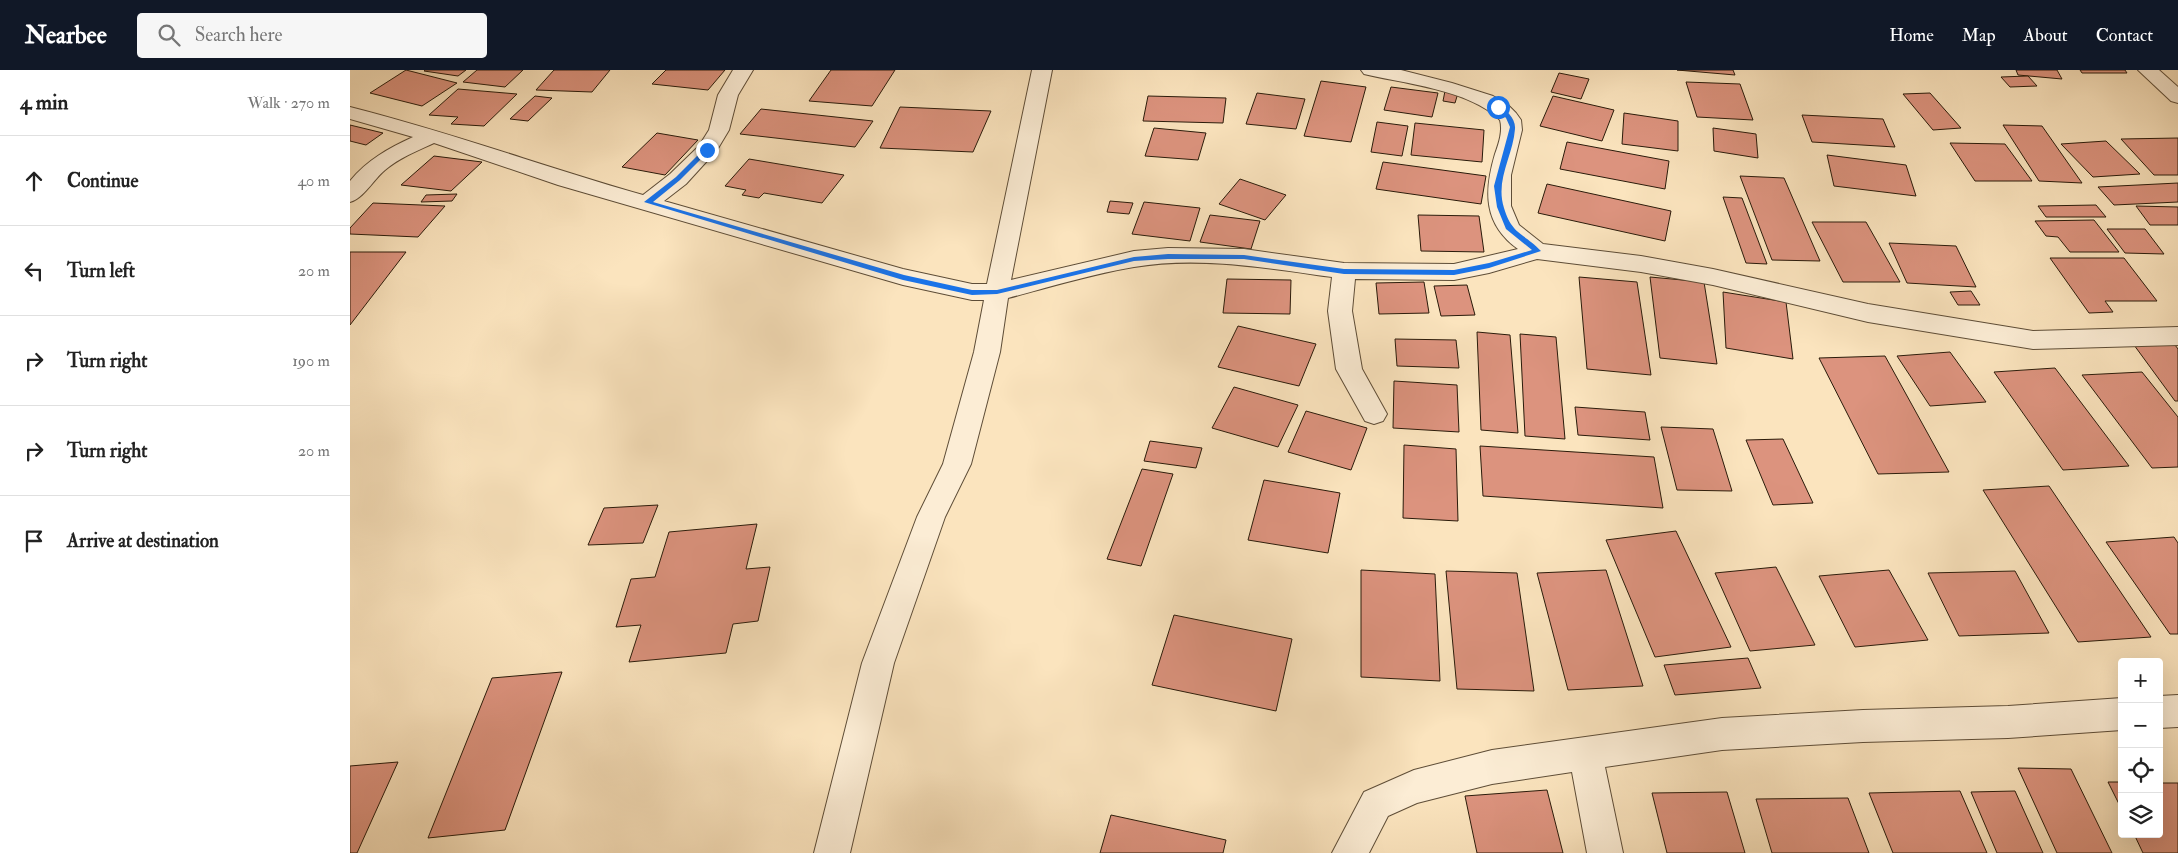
<!DOCTYPE html>
<meta charset="utf-8">
<style>
body{margin:0;font-family:"IM FELL Double Pica",serif;background:#f6f6f6;color:#222}
.controls{position:absolute;right:15px;bottom:15px;display:grid;overflow:hidden;border-radius:5px;box-shadow:0 5px 20px #0002}
.controls button{width:45px;height:45px;display:grid;place-items:center;padding:0;border:0;border-bottom:1px solid #e0e0e0;background:#fff;color:#222;font:25px sans-serif}
.stop{position:absolute;width:15px;height:15px;margin:-11px;border:4px solid #1a73e8;border-radius:50%;background:#fff}
.stop.end{background:#1a73e8;border-color:#fff;box-shadow:0 1px 5px #0008}
.list{margin:0;padding:0;list-style:none}
h2{display:flex;justify-content:space-between;align-items:center;height:65px;margin:0;padding:0 20px;font-size:21px}
h2 small{font-size:16px;font-weight:400;color:#767676}
.list li{display:grid;grid-template-columns:32px 1fr auto;gap:15px;align-items:center;box-sizing:border-box;height:90px;padding:0 20px;border-top:1px solid #e0e0e0}
.list b{display:block;font-size:19px;white-space:nowrap}
.list em{font-size:16px;font-style:normal;color:#767676}
.icon{flex:none;width:28px;height:28px;fill:none;stroke:currentColor;stroke-width:2;stroke-linecap:round;stroke-linejoin:round}
.map{position:relative;flex:none;width:1828px;height:783px;overflow:hidden}
header{display:flex;align-items:center;gap:30px;box-sizing:border-box;height:70px;padding:0 25px;background:#111827;color:#fff}
header strong{font-size:24px}
nav{display:flex;gap:28px;margin-inline-start:auto;font-size:18px}
.search{width:350px;height:45px;background:#f6f6f6;display:flex;align-items:center;gap:12px;box-sizing:border-box;padding:0 18px;border-radius:5px;color:#767676;font-size:19px}
main{display:flex}
aside{flex:1;background:#fff}
.map>svg:first-child{display:block}
.building{fill:#dc937e;stroke:#2a1b0a}
.lines{fill:none;stroke-linecap:round;stroke-linejoin:round}
.minor-casing{stroke:#5e4d37;stroke-width:2}
.minor{fill:#fcedd5;fill-rule:evenodd}
.route{fill:#1a73e8}
</style>
<header>
<strong>Nearbee</strong>
<div class="search"><svg class="icon" aria-label="search" viewBox="0 0 24 24"><circle cx="10" cy="10" r="6"/><path d="M15 15l6 6"/></svg>Search here</div>
<nav><a>Home</a><a>Map</a><a>About</a><a>Contact</a></nav>
</header>
<main>
<aside>
<h2>4 min<small>Walk · 270 m</small></h2>
<ul class="list">
<li><svg class="icon" aria-label="ahead" viewBox="0 0 24 24"><path d="M12 20V5M6 11l6-6 6 6"/></svg><div><b>Continue</b></div><em>40 m</em></li>
<li><svg class="icon" aria-label="left" viewBox="0 0 24 24"><path d="M17 20v-9H6M10 6l-5 5 5 5"/></svg><div><b>Turn left</b></div><em>20 m</em></li>
<li><svg class="icon" aria-label="right" viewBox="0 0 24 24"><path d="M7 20v-9h11M14 6l5 5-5 5"/></svg><div><b>Turn right</b></div><em>190 m</em></li>
<li><svg class="icon" aria-label="right" viewBox="0 0 24 24"><path d="M7 20v-9h11M14 6l5 5-5 5"/></svg><div><b>Turn right</b></div><em>20 m</em></li>
<li><svg class="icon" aria-label="arrive" viewBox="0 0 24 24"><path d="M6 21V4h12l-3 4 3 4H6"/></svg><div><b>Arrive at destination</b></div></li>
</ul>
</aside>
<div class="map">
<svg width="1828" height="783" viewBox="0 0 1828 783">
<rect width="100%" height="100%" fill="#fbe4be"/>
<filter id="stains"><feTurbulence type="fractalNoise" baseFrequency=".004" numOctaves="4"/><feColorMatrix values="0 0 0 0 .2 0 0 0 0 .09 0 0 0 0 .02 0 0 0 .5 -.17"/></filter>
<radialGradient id="worn" r=".72"><stop offset=".6" stop-color="#630" stop-opacity="0"/><stop offset="1" stop-color="#630" stop-opacity=".3"/></radialGradient>
<g class="building">
<polygon points="56,0 107,13 72,36 20,23"/>
<polygon points="75,0 116,0 108,6 74,1"/>
<polygon points="127,0 173,0 155,17 113,12"/>
<polygon points="204,0 260,0 242,22 186,20"/>
<polygon points="316,0 375,0 358,20 302,14"/>
<polygon points="481,0 545,0 522,36 459,31"/>
<polygon points="1327,0 1383,0 1385,5"/>
<polygon points="1666,0 1707,0 1712,9 1668,5"/>
<polygon points="1730,0 1775,0 1777,3 1732,3"/>
<polygon points="1209,3 1239,9 1231,29 1201,22"/>
<polygon points="1678,6 1687,16 1660,17 1651,7"/>
<polygon points="971,11 1016,17 1001,72 954,66"/>
<polygon points="1336,12 1390,14 1403,50 1347,47"/>
<polygon points="1041,17 1088,23 1082,47 1034,40"/>
<polygon points="108,19 167,24 134,56 101,54 108,47 79,45"/>
<polygon points="1095,21 1108,23 1105,33 1093,31"/>
<polygon points="907,23 955,29 946,59 896,54"/>
<polygon points="1580,23 1611,58 1583,60 1553,24"/>
<polygon points="185,26 202,28 178,51 160,49"/>
<polygon points="798,26 876,28 873,53 793,51"/>
<polygon points="1203,26 1264,40 1252,71 1190,56"/>
<polygon points="550,37 641,41 623,82 530,78"/>
<polygon points="411,39 523,51 505,77 390,64"/>
<polygon points="1274,43 1328,51 1328,81 1272,74"/>
<polygon points="1452,45 1533,49 1545,77 1462,72"/>
<polygon points="1027,52 1058,56 1052,86 1021,82"/>
<polygon points="1065,53 1134,60 1132,92 1061,85"/>
<polygon points="0,55 33,63 16,75 0,71"/>
<polygon points="1653,55 1692,56 1732,113 1689,111"/>
<polygon points="804,58 856,63 848,90 795,86"/>
<polygon points="1363,58 1406,64 1408,88 1364,81"/>
<polygon points="307,63 348,70 315,105 272,97"/>
<polygon points="1828,68 1828,105 1804,105 1771,69"/>
<polygon points="1756,71 1790,104 1743,107 1711,74"/>
<polygon points="1217,72 1319,91 1315,119 1210,99"/>
<polygon points="1600,73 1655,74 1682,111 1625,111"/>
<polygon points="1477,85 1556,95 1566,126 1484,116"/>
<polygon points="84,86 132,92 101,121 51,115"/>
<polygon points="399,89 494,105 472,133 414,123 409,128 392,125 396,120 375,116"/>
<polygon points="1033,92 1136,106 1131,134 1026,119"/>
<polygon points="1390,106 1434,108 1470,191 1422,190"/>
<polygon points="890,109 936,125 915,150 869,134"/>
<polygon points="1828,113 1828,132 1764,135 1748,117"/>
<polygon points="1197,114 1321,141 1315,171 1188,143"/>
<polygon points="107,124 102,131 71,132 76,125"/>
<polygon points="1373,127 1392,128 1417,194 1396,193"/>
<polygon points="760,131 783,133 779,144 757,142"/>
<polygon points="794,132 850,138 840,171 782,164"/>
<polygon points="23,133 95,136 68,167 0,164 0,158"/>
<polygon points="1746,135 1756,147 1696,147 1688,136"/>
<polygon points="1786,136 1828,137 1828,155 1800,155"/>
<polygon points="860,145 910,151 901,179 850,172"/>
<polygon points="1068,145 1129,146 1134,182 1071,181"/>
<polygon points="1744,150 1769,182 1720,182 1708,167 1696,166 1685,151"/>
<polygon points="1462,152 1516,152 1550,212 1493,212"/>
<polygon points="1757,159 1795,159 1814,184 1775,183"/>
<polygon points="1539,173 1606,176 1626,217 1557,213"/>
<polygon points="0,182 56,182 0,255"/>
<polygon points="1700,188 1774,188 1807,231 1755,231 1763,242 1739,243"/>
<polygon points="1229,207 1287,212 1301,305 1237,299"/>
<polygon points="1300,207 1354,212 1367,294 1310,288"/>
<polygon points="877,209 941,210 940,244 873,243"/>
<polygon points="1074,212 1079,243 1029,244 1026,213"/>
<polygon points="1117,215 1125,245 1091,246 1084,216"/>
<polygon points="1621,221 1630,235 1608,235 1600,222"/>
<polygon points="1373,222 1436,232 1443,289 1376,278"/>
<polygon points="888,256 966,274 949,316 868,297"/>
<polygon points="1127,262 1160,265 1168,363 1131,360"/>
<polygon points="1170,264 1206,267 1215,369 1175,366"/>
<polygon points="1045,269 1106,270 1109,298 1047,296"/>
<polygon points="1784,275 1825,275 1828,279 1828,331 1825,331"/>
<polygon points="1600,282 1636,332 1580,336 1547,286"/>
<polygon points="1535,286 1599,402 1528,404 1469,288"/>
<polygon points="1705,298 1779,396 1713,400 1644,302"/>
<polygon points="1792,302 1828,347 1828,397 1802,398 1732,305"/>
<polygon points="1044,311 1107,315 1109,362 1043,358"/>
<polygon points="884,317 948,335 928,377 862,358"/>
<polygon points="1225,337 1295,342 1300,370 1228,365"/>
<polygon points="956,341 1017,358 1001,400 938,382"/>
<polygon points="1311,357 1363,359 1382,421 1327,420"/>
<polygon points="1433,369 1463,433 1423,435 1396,370"/>
<polygon points="800,371 852,378 846,398 794,391"/>
<polygon points="1054,375 1106,379 1108,451 1053,448"/>
<polygon points="1130,376 1304,387 1313,438 1133,426"/>
<polygon points="792,399 823,404 791,496 757,489"/>
<polygon points="914,410 990,423 978,483 898,470"/>
<polygon points="1699,416 1801,567 1728,572 1633,420"/>
<polygon points="308,435 293,473 238,475 254,438"/>
<polygon points="407,454 396,499 420,497 408,551 383,554 376,583 279,592 291,555 266,557 281,509 305,507 319,462"/>
<polygon points="1326,461 1381,577 1305,587 1256,470"/>
<polygon points="1824,467 1828,473 1828,564 1820,564 1756,472"/>
<polygon points="1426,497 1465,575 1400,581 1365,503"/>
<polygon points="1011,500 1085,504 1090,611 1011,607"/>
<polygon points="1256,500 1293,616 1218,620 1187,503"/>
<polygon points="1539,500 1578,570 1505,577 1469,506"/>
<polygon points="1096,501 1167,503 1184,621 1107,619"/>
<polygon points="1665,501 1699,563 1609,566 1578,503"/>
<polygon points="824,545 942,569 926,641 802,615"/>
<polygon points="1398,588 1411,618 1325,625 1314,595"/>
<polygon points="212,602 155,760 78,768 142,608"/>
<polygon points="48,692 7,783 0,783 0,696"/>
<polygon points="1668,698 1721,699 1762,783 1707,783"/>
<polygon points="1758,712 1772,712 1772,740"/>
<polygon points="1809,713 1828,713 1828,783 1793,783 1784,764 1809,764"/>
<polygon points="1197,720 1213,783 1127,783 1115,726"/>
<polygon points="1610,721 1637,783 1543,783 1519,723"/>
<polygon points="1665,721 1693,783 1647,783 1621,722"/>
<polygon points="1377,722 1395,783 1317,783 1302,723"/>
<polygon points="1498,728 1519,783 1422,783 1406,729"/>
<polygon points="761,745 876,770 873,783 750,783"/>
</g>
<g class="lines">
<g class="minor-casing">
<g id="minor">
<path d="M383,0H403L388,25L379,60L367,80L336,114L314,131L553,199L622,214H637L682,0H702L661,210L784,181L818,178L894,179L994,193L1104,194L1168,179C1133,154 1134,121 1145,84C1149,73 1153,61 1150,50C1118,19 1055,14 1014,4L1011,0H1051L1102,13L1143,26L1157,34L1166,43L1171,50L1172,60L1161,105V136L1169,155L1193,174L1291,186L1363,199L1518,234L1683,261L1828,257V275L1683,279L1518,252L1363,215L1291,202L1187,189L1139,203L1104,210L1005,209L1002,241L1012,299L1037,344L1033,351L1024,354L1015,351L986,299L978,241L982,207C917,198 849,186 784,197C742,204 700,217 658,228L650,282L621,394L595,447L544,593L500,783H464L512,593L567,447L593,394L624,282L634,230H622L553,215L208,115L84,73C67,81 49,88 35,100C23,110 14,128 0,132V111C17,90 39,78 63,67L0,49V37C99,62 195,97 293,125L320,104L349,76L359,60L368,25Z"/>
<polygon points="1788,0 1809,0 1828,17 1828,33 1821,31"/>
<polygon points="1828,625 1828,657 1809,658 1809,626"/>
<polygon points="1772,628 1772,660 1658,668 1513,672 1372,680 1255,697 1273,783 1237,783 1222,702 1142,714 1067,733 1038,746 1019,783 982,783 1014,722 1064,700 1142,680 1372,648 1513,640 1658,636"/>
</g>
</g>
<use href="#minor" class="minor"/>
</g>
<path class="route" d="M1148,35C1156,39 1166,49 1165,59C1163,86 1145,110 1154,138C1162,165 1174,163 1191,181L1139,198L1104,205L994,204L894,189H818L784,191L647,224L622,225L553,210L294,132L326,107L354,79H359V81L330,110L303,132L554,205L622,220H647L784,187L818,184L894,185L994,199L1104,200L1139,193L1182,180L1156,159L1147,137L1144,116L1160,57L1156,48L1145,37Z"/>
<rect width="100%" height="100%" filter="url(#stains)"/>
<rect width="100%" height="100%" fill="url(#worn)"/>
</svg>
<div class="controls">
<button>+</button>
<button>−</button>
<button><svg class="icon" aria-label="locate" viewBox="0 0 24 24"><circle cx="12" cy="12" r="6"/><path d="M12 2v4M12 18v4M2 12h4M18 12h4"/></svg></button>
<button><svg class="icon" aria-label="layers" viewBox="0 0 24 24"><path d="M12 4l9 5-9 5-9-5zM3 14l9 5 9-5"/></svg></button>
</div>
<div class="stop" style="left:1148px;top:37px"></div>
<div class="stop end" style="left:357px;top:80px"></div>
</div>
</main>
